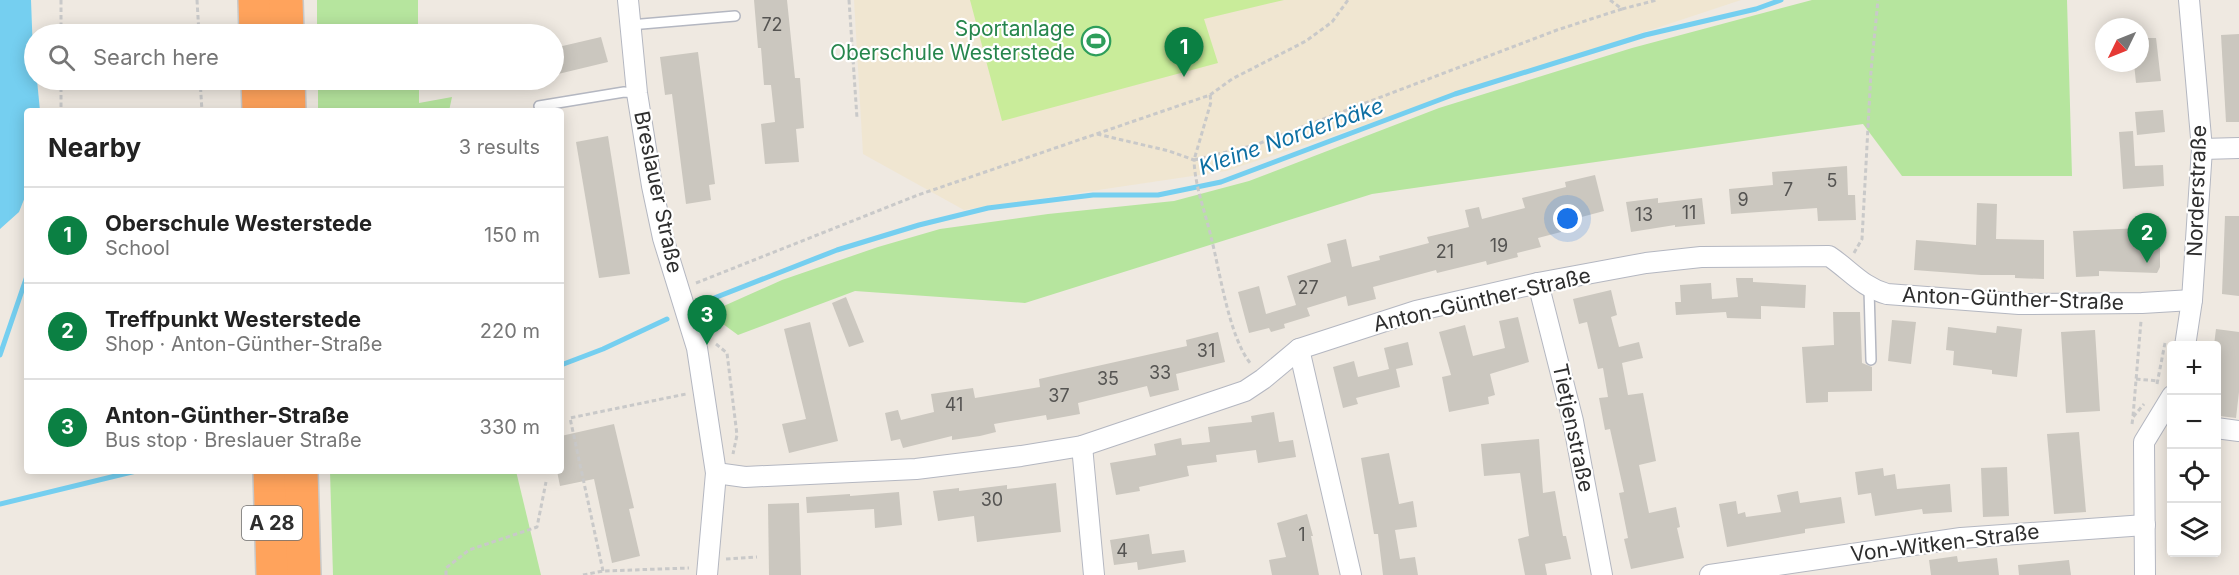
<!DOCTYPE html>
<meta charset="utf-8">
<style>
body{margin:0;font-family:Inter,sans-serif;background:#f6f6f6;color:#222}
.controls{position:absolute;right:18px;bottom:18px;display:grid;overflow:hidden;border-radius:6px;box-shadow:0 3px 15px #0003}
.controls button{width:54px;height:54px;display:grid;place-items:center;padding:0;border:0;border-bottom:2px solid #e0e0e0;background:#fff;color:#222;font:30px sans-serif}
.compass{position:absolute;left:2095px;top:18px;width:54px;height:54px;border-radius:50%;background:#fff;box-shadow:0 3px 15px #0003;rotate:227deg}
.you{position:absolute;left:1568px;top:219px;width:21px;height:21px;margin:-15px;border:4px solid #fff;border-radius:50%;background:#1a73e8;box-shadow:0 0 0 9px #1a73e833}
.badge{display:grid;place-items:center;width:39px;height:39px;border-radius:50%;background:#0b8043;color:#fff;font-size:20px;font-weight:700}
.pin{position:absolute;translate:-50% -50px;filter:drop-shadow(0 2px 3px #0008)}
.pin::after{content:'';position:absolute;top:32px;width:21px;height:18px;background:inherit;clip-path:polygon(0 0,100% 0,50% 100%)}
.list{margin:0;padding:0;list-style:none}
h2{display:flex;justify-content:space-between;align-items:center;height:78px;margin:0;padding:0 24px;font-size:26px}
h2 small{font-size:20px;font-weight:400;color:#767676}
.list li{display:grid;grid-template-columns:39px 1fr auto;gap:18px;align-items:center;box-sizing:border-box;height:96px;padding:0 24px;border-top:2px solid #e0e0e0}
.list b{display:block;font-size:22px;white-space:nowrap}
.list p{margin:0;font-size:20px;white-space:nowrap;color:#767676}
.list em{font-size:20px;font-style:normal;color:#767676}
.icon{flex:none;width:33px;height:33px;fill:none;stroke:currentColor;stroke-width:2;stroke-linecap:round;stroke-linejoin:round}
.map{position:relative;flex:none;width:2239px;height:575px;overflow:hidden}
.search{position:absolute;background:#fff;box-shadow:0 3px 15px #0003;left:24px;top:24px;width:540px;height:66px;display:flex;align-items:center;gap:15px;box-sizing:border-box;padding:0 21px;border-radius:33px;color:#767676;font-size:22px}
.panel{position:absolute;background:#fff;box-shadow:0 3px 15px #0003;left:24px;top:108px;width:540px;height:366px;border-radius:6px}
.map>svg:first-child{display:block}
.education{fill:#f0e6d1}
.green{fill:#b6e59e}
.pitch{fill:#c9ec9a}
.water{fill:#75cff0}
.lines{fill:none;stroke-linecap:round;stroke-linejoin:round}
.stream{stroke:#75cff0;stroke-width:5}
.building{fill:#cbc7bf}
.lane-casing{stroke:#b4b7c1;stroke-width:12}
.street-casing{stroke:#b4b7c1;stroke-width:22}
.highway-casing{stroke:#c9c9c9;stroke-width:36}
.path{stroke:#c9c9c9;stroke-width:3;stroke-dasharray:4.5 3;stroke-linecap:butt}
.lane{stroke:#fff;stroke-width:9}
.street{stroke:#fff;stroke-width:20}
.highway{stroke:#ffa35c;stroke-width:33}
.labels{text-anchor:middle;stroke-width:4.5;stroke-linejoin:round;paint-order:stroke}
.number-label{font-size:18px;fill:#555452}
.shield{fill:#fff;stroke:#6d6d6d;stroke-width:1.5}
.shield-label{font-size:20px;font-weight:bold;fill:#2e2e2e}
.leisure-label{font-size:21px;fill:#27864d;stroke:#fff;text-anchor:end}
.street-label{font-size:21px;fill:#2e2e2e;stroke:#fff}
.water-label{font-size:22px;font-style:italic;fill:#0d6fa3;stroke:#fff}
</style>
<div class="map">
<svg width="2239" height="575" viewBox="0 0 2239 575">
<rect width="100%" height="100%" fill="#efe9e1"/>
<polygon class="education" points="854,0 1741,0 1226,171 964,210 863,154"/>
<g class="green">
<rect x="317" y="0" width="101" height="34"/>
<polygon points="1812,0 2067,0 2072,176 1902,176 1863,124 1372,194 1025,303 855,291 738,335 708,313 782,280 878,247 940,229 1048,214 1174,201 1249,181 1439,108 1632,48"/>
<polygon points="318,80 419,80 419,103 452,97 449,111 318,111"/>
<polygon points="330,471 516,471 541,575 333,575"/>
</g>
<polygon class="pitch" points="970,0 1284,0 1204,19 1218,63 1002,121"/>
<polygon class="water" points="0,0 31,0 34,80 37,80 40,111 27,111 27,192 19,212 0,229"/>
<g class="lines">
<g class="stream">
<polyline points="704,302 837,250 919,225 988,208 1093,195 1158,195 1221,182 1455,94 1645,35 1756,9 1781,0"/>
<polyline points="0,355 27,276"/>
<polyline points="561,365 603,349 667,319"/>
<polyline points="0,504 136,471"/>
</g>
</g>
<g class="building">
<polygon points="754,0 787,0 795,78 800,78 804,128 796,129 799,162 765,164 761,124 775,122 771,85 764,85 761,48 758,48"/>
<polygon points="2239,34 2239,122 2226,122 2221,35"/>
<polygon points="601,37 608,62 554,75 554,48"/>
<polygon points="2140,38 2156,38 2161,81 2136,83 2134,63 2140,63"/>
<polygon points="698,52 715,184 709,185 711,200 686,204 672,94 665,95 660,57"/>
<polygon points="2163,110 2165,132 2137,135 2135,112"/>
<polygon points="2133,131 2135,166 2163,165 2164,186 2123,189 2119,132"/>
<polygon points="608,136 630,274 599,278 576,142"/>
<polygon points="1847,166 1848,195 1855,195 1856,220 1818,221 1817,208 1731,214 1729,189 1773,185 1772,172"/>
<polygon points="1595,175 1604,211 1559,223 1561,232 1538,238 1541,247 1517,253 1518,257 1487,265 1486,261 1437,273 1436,270 1373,287 1376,299 1348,306 1346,296 1307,308 1310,316 1284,324 1285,328 1271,332 1269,328 1249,333 1238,292 1259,286 1266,314 1296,305 1287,276 1331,262 1327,244 1346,239 1352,267 1380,260 1379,256 1429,243 1427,237 1469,227 1465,210 1479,207 1482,219 1525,208 1522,198 1566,187 1565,182"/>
<polygon points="1658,198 1658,203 1702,198 1705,224 1675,227 1675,225 1631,232 1626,202"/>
<polygon points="1977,203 1997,204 1996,239 2044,240 2044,279 2015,278 2015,275 1981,275 1914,270 1916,240 1976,245"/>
<polygon points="2225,216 2239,216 2239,296 2222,294"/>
<polygon points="2142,228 2142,231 2160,231 2160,267 2157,273 2099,271 2099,276 2076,277 2073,231"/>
<polygon points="1736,278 1753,278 1753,282 1806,285 1805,308 1761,306 1761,319 1727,318 1726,312 1676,315 1675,302 1681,302 1680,285 1711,283 1712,299 1738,297"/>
<polygon points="1611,290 1617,315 1611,317 1619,347 1639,342 1643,358 1622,363 1628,395 1643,393 1656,461 1639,465 1649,513 1676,507 1680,527 1677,528 1684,558 1631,569 1624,539 1628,538 1619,493 1624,492 1610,429 1605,430 1599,398 1608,397 1603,368 1598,369 1587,322 1579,324 1573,299"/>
<polygon points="846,297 864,342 849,347 832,303"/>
<polygon points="1833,312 1860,312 1862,363 1872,367 1872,391 1828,392 1828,402 1806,403 1802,347 1834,345"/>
<polygon points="1518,317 1529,362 1490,374 1495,395 1488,397 1489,404 1449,412 1442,377 1451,375 1439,332 1465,325 1473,356 1505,348 1499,321"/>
<polygon points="1892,320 1916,322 1911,364 1888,361"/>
<polygon points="810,322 838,441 789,453 782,424 806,419 784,329"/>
<polygon points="1997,326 2022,329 2017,377 1992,374 1992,370 1953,365 1954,351 1946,350 1948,327 1996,333"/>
<polygon points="2216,329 2239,332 2239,392 2236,418 2220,416 2221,408 2217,407 2217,345 2214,345"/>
<polygon points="2095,330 2100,411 2066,413 2061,332"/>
<polygon points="1218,332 1225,362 1176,374 1179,390 1150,397 1147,386 1078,403 1080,414 1047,420 1046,415 994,424 996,432 980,436 952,440 952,436 903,448 900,439 891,441 885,413 898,410 901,420 934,412 931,394 973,388 975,398 1040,387 1039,379 1187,346 1186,340"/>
<polygon points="1408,342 1413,365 1396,369 1400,387 1356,398 1358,404 1343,408 1333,367 1354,361 1358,377 1389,369 1384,348"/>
<polygon points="1274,412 1279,442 1293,440 1296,457 1258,463 1256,450 1216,455 1217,462 1187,466 1189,476 1139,487 1140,491 1116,495 1110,463 1156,455 1154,444 1181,438 1182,445 1210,442 1208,427 1252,422 1251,416"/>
<polygon points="614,424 634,508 629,509 640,556 612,563 594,479 560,486 557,471 561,471 561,436"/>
<polygon points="2079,432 2086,512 2054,514 2047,434"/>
<polygon points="1539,439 1543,493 1555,491 1563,536 1566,536 1571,559 1545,564 1547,575 1525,575 1518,539 1529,536 1520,473 1484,476 1481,444"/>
<polygon points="1389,453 1399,504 1413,501 1417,527 1395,530 1400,559 1415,557 1418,575 1383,575 1378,534 1374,534 1361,458"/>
<polygon points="2007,467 2009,516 1983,517 1981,468"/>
<polygon points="1883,468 1884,476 1895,474 1897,489 1950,484 1952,512 1923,514 1922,509 1875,516 1871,493 1858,495 1855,472"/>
<polygon points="1056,483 1061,532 977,542 974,516 938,521 933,491 959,488 959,491 1007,485 1007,489"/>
<polygon points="1798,491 1800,503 1841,497 1845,523 1805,529 1805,533 1727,547 1719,504 1736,501 1738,514 1745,512 1746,517 1781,512 1777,495"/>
<polygon points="899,492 902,525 875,528 874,509 807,513 806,497 850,494 850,496"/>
<polygon points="799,503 801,575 769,575 768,504"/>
<polygon points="1307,514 1313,536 1311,536 1319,575 1272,575 1269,560 1286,557 1277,523"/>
<polygon points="1149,534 1152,554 1184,550 1186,562 1138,570 1137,562 1114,565 1110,540"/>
<polygon points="1957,556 1958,562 1997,558 1999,575 1931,575 1929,560"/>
<polygon points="2069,560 2071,575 2019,575 2018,565"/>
</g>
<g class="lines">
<g class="lane-casing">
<g id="lane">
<polyline points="630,25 735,16"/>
<polyline points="539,106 624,92 637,93"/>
<polyline points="1869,289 1871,360"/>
</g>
</g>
<g class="street-casing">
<g id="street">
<polyline points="628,0 637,93 652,186 663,238 697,348 716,473 707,575"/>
<polyline points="2202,149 2239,148"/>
<polyline points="1538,283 1573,421 1602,575"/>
<polyline points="2185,346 2192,300 2202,149 2189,0"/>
<polyline points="1299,349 1351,575"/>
<polyline points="2216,428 2239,431"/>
<polyline points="1082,446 1094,575"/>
<path d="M716,473L745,477L916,469L1021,456L1082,446L1245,391L1263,379L1299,349L1416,311L1538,283L1646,263L1701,257L1829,256C1850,270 1862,287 1887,294L2019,304L2142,303L2192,300"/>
<polyline points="1710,575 1961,538 2145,525"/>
<polyline points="2145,575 2144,442 2172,396"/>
</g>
</g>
<g class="highway-casing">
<g id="highway">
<polyline points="255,0 256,34"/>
<polyline points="286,0 287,34"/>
<polyline points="258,80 259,111"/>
<polyline points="288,80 289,111"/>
<polyline points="270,471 273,575"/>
<polyline points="301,471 304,575"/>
</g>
</g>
<g class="path">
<polyline points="61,0 61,34"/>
<polyline points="197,0 199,34"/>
<polyline points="849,0 857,118"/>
<polyline points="1610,0 1622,9 1657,0"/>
<polyline points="61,80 61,111"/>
<polyline points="200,80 202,111"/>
<polyline points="1210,95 1211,102 1194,160 1255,145 1557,30 1622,9"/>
<path d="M1097,134L1169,151L1194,160C1195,187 1205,211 1211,237C1220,271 1229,338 1251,364"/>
<polyline points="1854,253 1862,239 1871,71 1878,0"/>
<polyline points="696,283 918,195 1210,95 1232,79 1306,41 1332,22 1348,0"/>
<polyline points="716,344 727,353 737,435 733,454"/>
<polyline points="2136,379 2158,381"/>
<polyline points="2157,384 2165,343"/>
<polyline points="2133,416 2141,321"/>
<polyline points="2132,424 2133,417 2144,404"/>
<polyline points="726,559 757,557"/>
<polyline points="603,571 570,418 686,394"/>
<polyline points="446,575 446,568 469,550 537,527 546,482"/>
<polyline points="583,575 603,571 689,568"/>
</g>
<use href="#lane" class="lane"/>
<use href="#street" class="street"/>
<use href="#highway" class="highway"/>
</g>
<defs>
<g id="stadium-ring" transform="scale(1.5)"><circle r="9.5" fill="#fff" stroke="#2e9e5b" stroke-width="1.5"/><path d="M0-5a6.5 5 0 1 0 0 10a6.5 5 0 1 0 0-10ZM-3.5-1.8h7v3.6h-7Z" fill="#2e9e5b"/></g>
</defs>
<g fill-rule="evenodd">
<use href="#stadium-ring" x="1096" y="41"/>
</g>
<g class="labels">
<g class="number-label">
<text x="772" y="31">72</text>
<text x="1832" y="187">5</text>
<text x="1788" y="196">7</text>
<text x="1743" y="206">9</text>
<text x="1689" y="219">11</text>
<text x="1644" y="221">13</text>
<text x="1499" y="252">19</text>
<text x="1445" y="258">21</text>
<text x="1308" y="294">27</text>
<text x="1206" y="357">31</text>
<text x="1160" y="379">33</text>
<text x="1108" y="385">35</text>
<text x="1059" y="402">37</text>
<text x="954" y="411">41</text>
<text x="992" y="506">30</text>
<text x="1302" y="541">1</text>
<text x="1122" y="557">4</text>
</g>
<rect class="shield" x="242" y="506" width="60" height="34" rx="4.5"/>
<g class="shield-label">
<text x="272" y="530">A 28</text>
</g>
<g class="leisure-label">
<text x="1075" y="36">Sportanlage<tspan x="1075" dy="24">Oberschule Westerstede</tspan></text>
</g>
<g class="street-label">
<text transform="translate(2197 191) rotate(-88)" y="7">Norderstraße</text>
<text transform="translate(658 192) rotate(78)" y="7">Breslauer Straße</text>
<text transform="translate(2013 299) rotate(2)" y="7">Anton-Günther-Straße</text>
<text transform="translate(1482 300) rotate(-13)" y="7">Anton-Günther-Straße</text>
<text transform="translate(1573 428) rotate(78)" y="7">Tietjenstraße</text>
<text transform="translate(1945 543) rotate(-7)" y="7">Von-Witken-Straße</text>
</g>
<g class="water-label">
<text transform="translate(1291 136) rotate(-19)" y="8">Kleine Norderbäke</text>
</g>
</g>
</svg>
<div class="controls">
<button>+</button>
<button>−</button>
<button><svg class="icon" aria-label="locate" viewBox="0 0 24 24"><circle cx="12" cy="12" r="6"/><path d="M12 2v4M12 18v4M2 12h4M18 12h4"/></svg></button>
<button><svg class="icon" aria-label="layers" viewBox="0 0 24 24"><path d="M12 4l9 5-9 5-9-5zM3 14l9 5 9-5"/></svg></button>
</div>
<svg class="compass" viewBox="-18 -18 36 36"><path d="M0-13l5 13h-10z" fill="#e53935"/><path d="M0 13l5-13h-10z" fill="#767676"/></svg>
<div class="you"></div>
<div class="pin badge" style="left:1184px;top:77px">1</div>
<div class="pin badge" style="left:2147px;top:263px">2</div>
<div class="pin badge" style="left:707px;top:345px">3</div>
<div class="search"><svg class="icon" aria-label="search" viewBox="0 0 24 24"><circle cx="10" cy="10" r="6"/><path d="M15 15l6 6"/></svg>Search here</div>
<section class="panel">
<h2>Nearby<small>3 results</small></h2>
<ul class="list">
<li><span class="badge">1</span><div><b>Oberschule Westerstede</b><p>School</p></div><em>150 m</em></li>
<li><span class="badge">2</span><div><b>Treffpunkt Westerstede</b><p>Shop · Anton-Günther-Straße</p></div><em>220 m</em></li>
<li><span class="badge">3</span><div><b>Anton-Günther-Straße</b><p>Bus stop · Breslauer Straße</p></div><em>330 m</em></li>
</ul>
</section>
</div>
